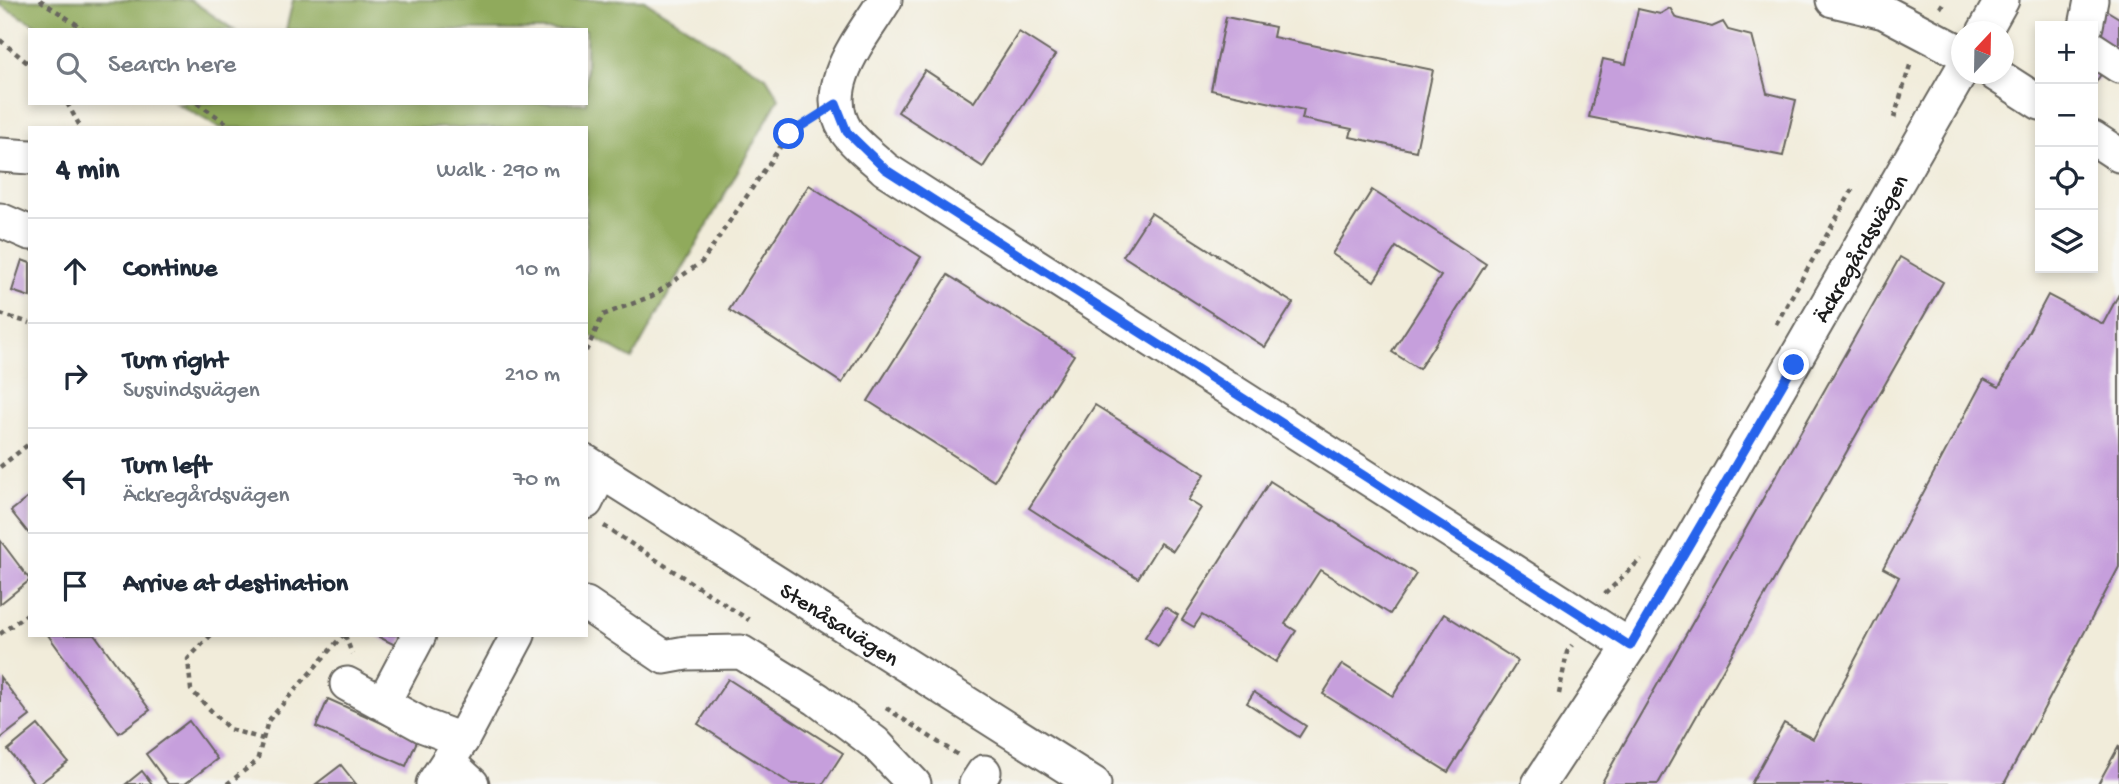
<!DOCTYPE html>
<meta charset="utf-8">
<style>
body{margin:0;font-family:"Gochi Hand",sans-serif;background:#f6f6f7;color:#1f2937}
.controls{position:absolute;right:21px;top:21px;display:grid;overflow:hidden;border-radius:0px;box-shadow:0 4px 10px #0003}
.controls button{width:63px;height:63px;display:grid;place-items:center;padding:0;border:0;border-bottom:2px solid #e0e1e3;background:#fff;color:#1f2937;font:35px sans-serif}
.compass{position:absolute;left:1951px;top:21px;width:63px;height:63px;border-radius:50%;background:#fff;box-shadow:0 4px 10px #0003;rotate:22deg}
.stop{position:absolute;width:21px;height:21px;margin:-16px;border:5px solid #2563eb;border-radius:50%;background:#fff}
.stop.end{background:#2563eb;border-color:#fff;box-shadow:0 2px 7px #0008}
.list{margin:0;padding:0;list-style:none}
h2{display:flex;justify-content:space-between;align-items:center;height:91px;margin:0;padding:0 28px;font-size:30px}
h2 small{font-size:23px;font-weight:400;color:#747a83}
.list li{display:grid;grid-template-columns:46px 1fr auto;gap:21px;align-items:center;box-sizing:border-box;height:105px;padding:0 28px;border-top:2px solid #e0e1e3}
.list b{display:block;font-size:26px;white-space:nowrap}
.list p{margin:0;font-size:23px;white-space:nowrap;color:#747a83}
.list em{font-size:23px;font-style:normal;color:#747a83}
.icon{flex:none;width:38px;height:38px;fill:none;stroke:currentColor;stroke-width:2;stroke-linecap:round;stroke-linejoin:round}
.map{position:relative;flex:none;width:2119px;height:784px;overflow:hidden}
.search{position:absolute;background:#fff;box-shadow:0 4px 10px #0003;left:28px;top:28px;width:560px;height:77px;display:flex;align-items:center;gap:18px;box-sizing:border-box;padding:0 24px;border-radius:0px;color:#747a83;font-size:26px}
.panel{position:absolute;background:#fff;box-shadow:0 4px 10px #0003;left:28px;top:126px;width:560px;height:511px;border-radius:0px}
.map>svg:first-child{display:block}
.forest{fill:#90aa5c;stroke:#56633c;stroke-width:2}
.building{fill:#c69fdc}
.lines{fill:none;stroke-linecap:round;stroke-linejoin:round}
.minor-casing{stroke:#67655e;stroke-width:37}
.path{stroke:#67655e;stroke-width:4.5;stroke-dasharray:5 5;stroke-linecap:butt}
.minor{stroke:#fff;stroke-width:33}
.route{stroke:#2563eb;stroke-width:9}
.labels{text-anchor:middle;stroke-width:6;stroke-linejoin:round;paint-order:stroke}
.street-label{font-size:23px;fill:#1c1c1c;stroke:#f6f6f2}
</style>
<div class="map">
<svg width="2119" height="784" viewBox="0 0 2119 784">
<rect width="100%" height="100%" fill="#f6f6f2"/>
<filter id="ink" filterUnits="userSpaceOnUse"><feTurbulence type="fractalNoise" baseFrequency=".0143" numOctaves="2"/><feDisplacementMap in="SourceGraphic" scale="14" xChannelSelector="R" yChannelSelector="G"/><feConvolveMatrix kernelMatrix="1 2 1 2 8 2 1 2 1" color-interpolation-filters="sRGB"/></filter>
<filter id="wash" filterUnits="userSpaceOnUse"><feTurbulence type="fractalNoise" baseFrequency=".00686" numOctaves="4" result="noise"/><feDisplacementMap in="SourceGraphic" scale="28" xChannelSelector="R" yChannelSelector="G"/><feGaussianBlur stdDeviation="1.57" result="paint"/><feColorMatrix in="noise" values="0 0 0 0 0 0 0 0 0 0 0 0 0 0 0 0 0 1.4 0 .05"/><feComposite in="paint" operator="in"/></filter>
<g filter="url(#wash)">
<rect width="100%" height="100%" fill="#f1ecda"/>
<g class="forest">
<polygon points="0,0 191,0 234,30 45,30 0,5"/>
<polygon points="293,0 644,0 766,77 779,98 632,359 586,333 586,128 220,128 176,103 586,103 586,30 286,30"/>
</g>
<g id="blocks">
<g class="building">
<polygon points="2101,7 2119,18 2119,46 2096,82 2093,80 2093,26"/>
<polygon points="1670,8 1676,18 1712,27 1723,22 1728,30 1752,36 1767,93 1796,100 1783,156 1589,117 1603,59 1626,64 1638,9 1660,14"/>
<polygon points="1226,17 1275,27 1273,37 1433,70 1416,151 1350,137 1352,129 1302,119 1304,110 1211,90"/>
<polygon points="1019,32 1055,55 983,167 898,112 925,70 974,102"/>
<polygon points="809,185 921,257 842,383 729,310"/>
<polygon points="1372,190 1486,264 1419,369 1392,352 1441,276 1396,247 1374,281 1332,254"/>
<polygon points="1151,213 1293,303 1265,347 1123,256"/>
<polygon points="1900,257 1943,282 1658,784 1601,784"/>
<polygon points="22,260 30,263 30,297 12,291"/>
<polygon points="948,275 1074,355 994,481 868,401"/>
<polygon points="2119,294 2119,567 2004,784 1751,784 1784,723 1813,739 1899,577 1883,568 1984,379 1999,387 2048,295 2103,324"/>
<polygon points="1095,405 1205,474 1188,500 1201,508 1173,551 1160,543 1138,578 1029,508"/>
<polygon points="1270,481 1416,574 1390,614 1320,570 1285,624 1296,631 1276,662 1202,615 1194,627 1182,620"/>
<polygon points="30,496 30,535 11,511"/>
<polygon points="0,540 30,580 0,604"/>
<polygon points="1165,607 1178,615 1158,646 1145,637"/>
<polygon points="1444,614 1518,661 1448,772 1323,694 1342,664 1393,696"/>
<polygon points="48,635 95,635 150,710 119,733"/>
<polygon points="375,635 405,635 399,647"/>
<polygon points="0,677 30,716 0,739"/>
<polygon points="728,679 843,753 823,784 791,784 698,724"/>
<polygon points="1254,692 1306,726 1299,737 1247,703"/>
<polygon points="328,699 418,739 406,766 316,727"/>
<polygon points="189,721 217,759 185,784 168,784 146,754"/>
<polygon points="38,725 68,762 39,784 35,784 8,750"/>
<polygon points="2119,746 2119,784 2098,784"/>
<polygon points="341,765 356,784 316,784"/>
<polygon points="142,771 152,784 126,784"/>
</g>
</g>
</g>
<g filter="url(#ink)">
<use href="#blocks" fill-opacity="0" stroke="#67655e" stroke-width="2"/>
<g class="lines">
<g class="minor-casing">
<g id="minor">
<path d="M885,0C862,38 818,86 846,131C855,145 873,157 885,169L1630,646"/>
<polyline points="1833,0 1884,12 1962,53"/>
<polyline points="2086,26 2091,0"/>
<polyline points="1984,32 2002,0"/>
<polyline points="2093,49 2119,66"/>
<polyline points="1995,74 2040,103"/>
<polyline points="2093,138 2119,155"/>
<polyline points="0,155 30,157"/>
<polyline points="0,220 30,233"/>
<path id="s1" d="M586,462L1094,784"/>
<polyline points="586,502 601,472"/>
<polyline points="586,604 664,657 686,653 741,652 817,699 875,743 914,784"/>
<polyline points="347,684 424,726 462,740"/>
<polyline points="383,703 419,635"/>
<polyline points="448,762 472,784"/>
<polyline points="433,784 462,740 518,635"/>
<polyline points="976,784 984,772"/>
<path id="s2" d="M1539,784L1630,646L1962,70"/>
</g>
</g>
<g class="path">
<polyline points="40,0 85,30"/>
<polyline points="1940,8 1945,0"/>
<polyline points="0,40 30,65"/>
<polyline points="67,103 81,128"/>
<polyline points="197,103 234,128"/>
<polyline points="1894,118 1911,62"/>
<polyline points="0,314 30,323"/>
<polyline points="1776,324 1853,189"/>
<polyline points="586,351 603,315 652,296 702,262 789,134 810,121"/>
<polyline points="0,467 30,443"/>
<polyline points="604,526 749,620"/>
<polyline points="1605,594 1641,559"/>
<polyline points="0,634 30,612"/>
<polyline points="211,635 188,659 191,690 229,729 263,739"/>
<polyline points="345,635 352,654"/>
<polyline points="1559,694 1567,652 1572,645"/>
<polyline points="886,708 958,755"/>
<polyline points="227,784 257,761 268,721 343,635"/>
</g>
<use href="#minor" class="minor"/>
</g>
</g>
<g class="lines" filter="url(#ink)">
<polyline class="route" points="789,134 836,104 847,132 885,169 1630,646 1794,365"/>
</g>
<g class="labels">
<g class="street-label">
<text dy="8" stroke="none"><textPath href="#s2" startOffset="625">Äckregårdsvägen</textPath></text>
<text dy="8" stroke="none"><textPath href="#s1" startOffset="301">Stenåsavägen</textPath></text>
</g>
</g>
</svg>
<div class="controls">
<button>+</button>
<button>−</button>
<button><svg class="icon" aria-label="locate" viewBox="0 0 24 24"><circle cx="12" cy="12" r="6"/><path d="M12 2v4M12 18v4M2 12h4M18 12h4"/></svg></button>
<button><svg class="icon" aria-label="layers" viewBox="0 0 24 24"><path d="M12 4l9 5-9 5-9-5zM3 14l9 5 9-5"/></svg></button>
</div>
<svg class="compass" viewBox="-18 -18 36 36"><path d="M0-13l5 13h-10z" fill="#e53935"/><path d="M0 13l5-13h-10z" fill="#747a83"/></svg>
<div class="stop" style="left:789px;top:134px"></div>
<div class="stop end" style="left:1794px;top:365px"></div>
<div class="search"><svg class="icon" aria-label="search" viewBox="0 0 24 24"><circle cx="10" cy="10" r="6"/><path d="M15 15l6 6"/></svg>Search here</div>
<section class="panel">
<h2>4 min<small>Walk · 290 m</small></h2>
<ul class="list">
<li><svg class="icon" aria-label="ahead" viewBox="0 0 24 24"><path d="M12 20V5M6 11l6-6 6 6"/></svg><div><b>Continue</b></div><em>10 m</em></li>
<li><svg class="icon" aria-label="right" viewBox="0 0 24 24"><path d="M7 20v-9h11M14 6l5 5-5 5"/></svg><div><b>Turn right</b><p>Susvindsvägen</p></div><em>210 m</em></li>
<li><svg class="icon" aria-label="left" viewBox="0 0 24 24"><path d="M17 20v-9H6M10 6l-5 5 5 5"/></svg><div><b>Turn left</b><p>Äckregårdsvägen</p></div><em>70 m</em></li>
<li><svg class="icon" aria-label="arrive" viewBox="0 0 24 24"><path d="M6 21V4h12l-3 4 3 4H6"/></svg><div><b>Arrive at destination</b></div></li>
</ul>
</section>
</div>
